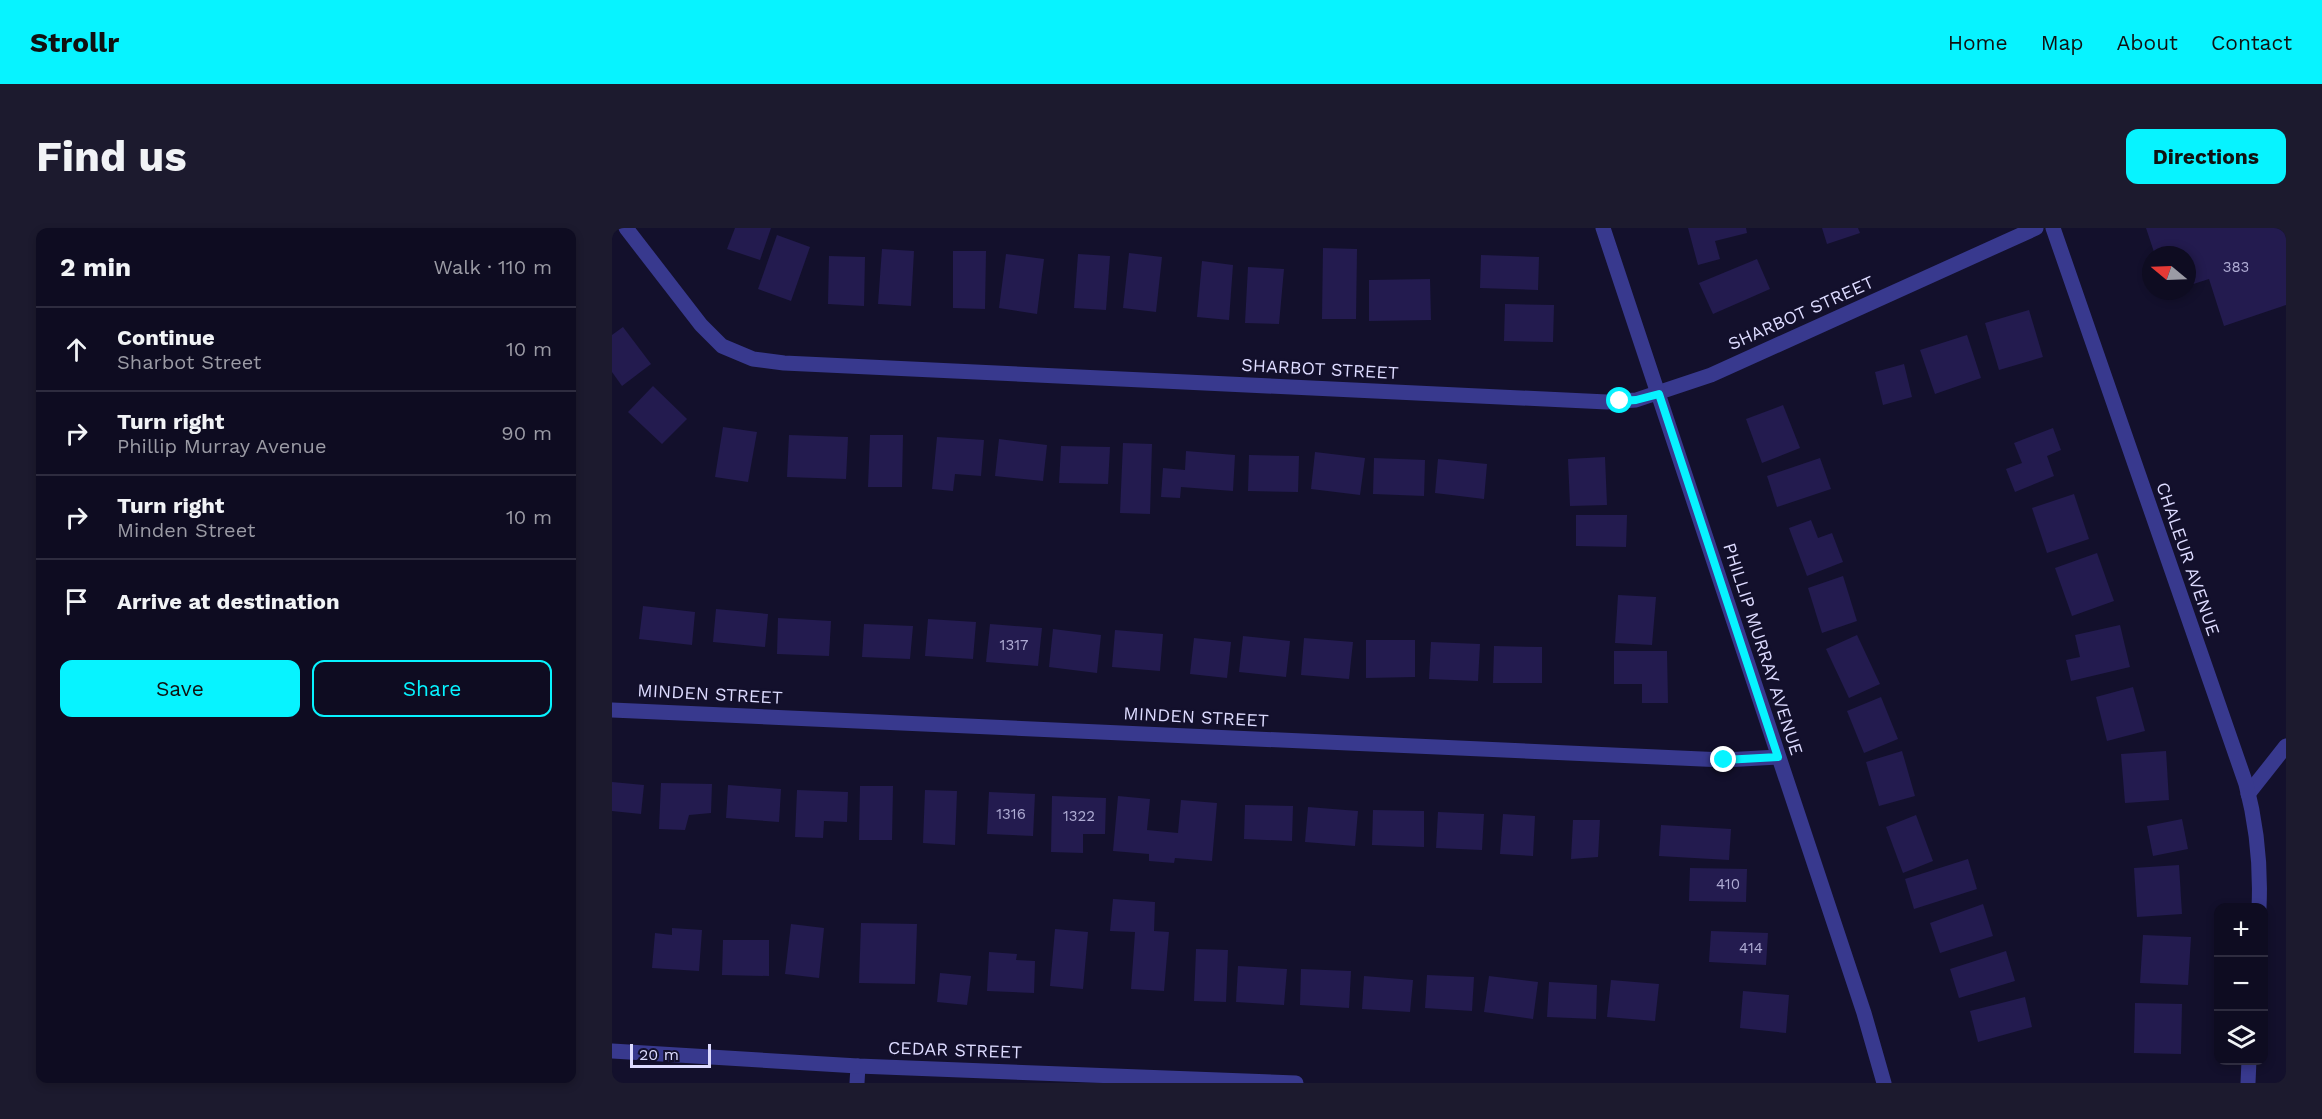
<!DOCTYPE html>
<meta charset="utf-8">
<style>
body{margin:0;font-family:"Work Sans",sans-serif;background:#1c1a2e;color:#f1f3f6}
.controls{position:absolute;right:18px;bottom:18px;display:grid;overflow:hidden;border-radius:12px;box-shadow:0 3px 9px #0003}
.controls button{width:54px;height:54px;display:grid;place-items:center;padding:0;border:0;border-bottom:2px solid #2e2c3f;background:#0e0c21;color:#f1f3f6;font:30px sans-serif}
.compass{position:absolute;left:1530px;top:18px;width:54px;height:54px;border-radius:50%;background:#0e0c21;box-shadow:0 3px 9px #0003;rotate:289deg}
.scale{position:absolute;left:18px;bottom:15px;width:81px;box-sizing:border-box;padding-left:6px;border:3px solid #dddbff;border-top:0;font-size:16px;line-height:21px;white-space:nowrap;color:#dddbff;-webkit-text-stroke:4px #13102c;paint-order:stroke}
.stop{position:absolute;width:18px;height:18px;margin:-14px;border:4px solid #07f3ff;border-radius:50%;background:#fff}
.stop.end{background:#07f3ff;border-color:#fff;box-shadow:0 2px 6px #0008}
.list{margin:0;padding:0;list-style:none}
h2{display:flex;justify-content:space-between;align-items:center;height:78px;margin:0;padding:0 24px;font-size:26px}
h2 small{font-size:20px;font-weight:400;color:#9b9ba5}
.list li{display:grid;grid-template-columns:39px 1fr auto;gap:18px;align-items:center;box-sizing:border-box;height:84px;padding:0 24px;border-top:2px solid #2e2c3f}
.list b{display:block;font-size:22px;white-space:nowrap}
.list p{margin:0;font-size:20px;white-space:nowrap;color:#9b9ba5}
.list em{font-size:20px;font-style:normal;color:#9b9ba5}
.actions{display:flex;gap:12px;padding:18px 24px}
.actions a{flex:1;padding:14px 0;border:2px solid #07f3ff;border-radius:12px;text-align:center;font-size:21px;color:#07f3ff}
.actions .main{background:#07f3ff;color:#111}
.icon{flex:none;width:33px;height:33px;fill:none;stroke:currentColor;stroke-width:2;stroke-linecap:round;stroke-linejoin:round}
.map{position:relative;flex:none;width:1674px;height:855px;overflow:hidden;border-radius:12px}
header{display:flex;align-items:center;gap:36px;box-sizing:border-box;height:84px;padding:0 30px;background:#07f3ff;color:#111}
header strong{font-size:28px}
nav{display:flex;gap:33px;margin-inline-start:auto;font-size:21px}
.intro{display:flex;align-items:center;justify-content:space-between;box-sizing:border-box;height:144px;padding:0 36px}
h1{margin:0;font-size:42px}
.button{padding:15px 27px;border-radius:12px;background:#07f3ff;color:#111;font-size:21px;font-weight:700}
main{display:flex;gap:36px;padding:0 36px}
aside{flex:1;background:#0e0c21;border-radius:12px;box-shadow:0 3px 9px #0003}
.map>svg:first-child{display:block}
.building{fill:#231b4f}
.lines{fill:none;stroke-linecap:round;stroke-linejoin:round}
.service{stroke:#38398e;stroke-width:15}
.minor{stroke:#38398e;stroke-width:15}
.tertiary{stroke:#38398e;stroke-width:15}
.route{stroke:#07f3ff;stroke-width:8}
.labels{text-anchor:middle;stroke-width:4.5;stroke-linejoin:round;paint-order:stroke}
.number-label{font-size:15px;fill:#aeabd3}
.street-label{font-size:18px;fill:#dddbff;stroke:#13102c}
</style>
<header>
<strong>Strollr</strong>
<nav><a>Home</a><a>Map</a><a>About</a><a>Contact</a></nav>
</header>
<div class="intro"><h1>Find us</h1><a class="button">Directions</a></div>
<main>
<aside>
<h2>2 min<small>Walk · 110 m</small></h2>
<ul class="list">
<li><svg class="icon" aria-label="ahead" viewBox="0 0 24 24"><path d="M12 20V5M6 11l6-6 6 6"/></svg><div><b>Continue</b><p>Sharbot Street</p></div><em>10 m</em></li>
<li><svg class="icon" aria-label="right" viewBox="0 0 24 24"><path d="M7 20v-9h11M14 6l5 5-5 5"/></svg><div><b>Turn right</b><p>Phillip Murray Avenue</p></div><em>90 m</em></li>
<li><svg class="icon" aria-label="right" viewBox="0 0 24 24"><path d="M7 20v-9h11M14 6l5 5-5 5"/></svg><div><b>Turn right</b><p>Minden Street</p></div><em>10 m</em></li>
<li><svg class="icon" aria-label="arrive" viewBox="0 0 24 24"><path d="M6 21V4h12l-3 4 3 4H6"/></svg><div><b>Arrive at destination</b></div></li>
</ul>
<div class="actions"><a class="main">Save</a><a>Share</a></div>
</aside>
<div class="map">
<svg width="1674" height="855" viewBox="0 0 1674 855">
<rect width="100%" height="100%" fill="#13102c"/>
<g class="building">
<polygon points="123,0 159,0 148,32 115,21"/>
<polygon points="1076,0 1134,0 1135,5 1103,13 1108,31 1086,37"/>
<polygon points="1210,0 1246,0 1248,5 1215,16"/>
<polygon points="1534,0 1674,0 1674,77 1612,98 1597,51 1575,58 1575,27 1543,27"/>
<polygon points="165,7 198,19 179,73 146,61"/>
<polygon points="711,20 745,21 744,91 710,91"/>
<polygon points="270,21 302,23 299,78 266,76"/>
<polygon points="341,23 374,23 373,81 341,80"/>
<polygon points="517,25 550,29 544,84 511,80"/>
<polygon points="394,26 432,31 425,86 387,80"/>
<polygon points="466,26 498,28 494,82 462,80"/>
<polygon points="869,27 927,29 926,62 868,60"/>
<polygon points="217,28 253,29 252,78 216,76"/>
<polygon points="1145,31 1158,61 1101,86 1087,55"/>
<polygon points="590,33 621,37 617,92 585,89"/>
<polygon points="636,39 672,41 667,96 633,95"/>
<polygon points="818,51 819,92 757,93 757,52"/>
<polygon points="893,76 942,77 941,114 892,113"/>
<polygon points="1417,82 1431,129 1387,142 1373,95"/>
<polygon points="11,99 39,136 10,158 0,144 0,107"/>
<polygon points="1355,107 1369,150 1323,166 1308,122"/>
<polygon points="1292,136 1300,169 1271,177 1263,144"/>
<polygon points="41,158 75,191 50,216 16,184"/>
<polygon points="1171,177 1188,220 1150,235 1134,191"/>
<polygon points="111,199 145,204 136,254 103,249"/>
<polygon points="1441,200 1449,222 1435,228 1442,248 1403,264 1394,241 1410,235 1402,215"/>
<polygon points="177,207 236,209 234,251 175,249"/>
<polygon points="258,207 291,207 290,259 256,259"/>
<polygon points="325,209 372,212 369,248 343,246 341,263 320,261"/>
<polygon points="387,211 435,217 431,253 383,248"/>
<polygon points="511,215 540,216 538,286 508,285"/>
<polygon points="449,218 498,219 496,256 447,255"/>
<polygon points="574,223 623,227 621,263 569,259 568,270 549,269 551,240 573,242"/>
<polygon points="703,224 753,230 748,267 699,261"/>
<polygon points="637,227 687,228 686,264 636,263"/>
<polygon points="993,229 995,277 958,278 956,231"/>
<polygon points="762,230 813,232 812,268 761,266"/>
<polygon points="1208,230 1219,261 1165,279 1155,248"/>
<polygon points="826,231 875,236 872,271 823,265"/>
<polygon points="1462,266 1477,311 1435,325 1420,280"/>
<polygon points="964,287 1015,287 1014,319 964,318"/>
<polygon points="1199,292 1206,310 1220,305 1231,334 1195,348 1177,300"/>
<polygon points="1485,325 1502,373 1460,388 1443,340"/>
<polygon points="1231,348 1245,393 1210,405 1196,360"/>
<polygon points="1006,367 1044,369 1040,417 1003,415"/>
<polygon points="31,378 83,384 80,417 27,411"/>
<polygon points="104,381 156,386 153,419 101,414"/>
<polygon points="166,390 219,393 217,428 165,426"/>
<polygon points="316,391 364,394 361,431 313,428"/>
<polygon points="252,396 301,398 298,431 250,429"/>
<polygon points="378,396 430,400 426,438 374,434"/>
<polygon points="1508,397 1518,439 1459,453 1454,432 1468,429 1463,407"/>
<polygon points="441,401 489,407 485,445 437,439"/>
<polygon points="503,402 551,406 548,443 500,439"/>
<polygon points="1245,407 1268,456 1237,470 1214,421"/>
<polygon points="631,408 678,413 674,449 627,444"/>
<polygon points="582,410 619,414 615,450 578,446"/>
<polygon points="692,410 741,414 737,451 689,447"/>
<polygon points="754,412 803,412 803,449 754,450"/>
<polygon points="819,414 868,416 866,453 817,451"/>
<polygon points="882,418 930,419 930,455 881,455"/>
<polygon points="1002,423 1055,423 1056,475 1030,475 1030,456 1002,456"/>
<polygon points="1521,459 1533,503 1495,513 1484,469"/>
<polygon points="1269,469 1286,511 1252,525 1235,483"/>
<polygon points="1290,523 1303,568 1267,578 1254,534"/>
<polygon points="1554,523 1557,572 1513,575 1509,526"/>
<polygon points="0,554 32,557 29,586 0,583"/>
<polygon points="49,555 100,556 99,585 77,587 73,602 47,601"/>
<polygon points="116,557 169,561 167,594 114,590"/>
<polygon points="248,558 281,558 280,612 247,612"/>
<polygon points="185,562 236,564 235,594 212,593 211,610 183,609"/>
<polygon points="313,562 345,563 343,617 311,615"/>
<polygon points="377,564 423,566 421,608 375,606"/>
<polygon points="440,568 494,570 493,606 471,606 471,625 439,624"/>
<polygon points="506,568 538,571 535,602 566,605 569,572 605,575 600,633 563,630 562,635 537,633 537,626 501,623"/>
<polygon points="633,577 681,578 680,613 632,611"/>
<polygon points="696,579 746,583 743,618 693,614"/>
<polygon points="761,582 812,583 812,619 760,617"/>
<polygon points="826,584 872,586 870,622 824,620"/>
<polygon points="891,586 923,588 921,628 888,626"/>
<polygon points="1304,587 1321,633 1291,645 1274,599"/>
<polygon points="1570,591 1576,621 1541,628 1535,598"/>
<polygon points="961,592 988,592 986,629 959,631"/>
<polygon points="1049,597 1119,601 1117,632 1047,628"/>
<polygon points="1356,631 1365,661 1302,681 1293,651"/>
<polygon points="1567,637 1570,686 1525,689 1522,640"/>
<polygon points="1078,640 1135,641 1134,674 1077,673"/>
<polygon points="501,671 543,674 542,703 557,704 552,763 519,761 523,704 498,703"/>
<polygon points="1371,676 1381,708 1328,725 1318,695"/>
<polygon points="249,695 305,696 303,756 247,755"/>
<polygon points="179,696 212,700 207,750 173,746"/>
<polygon points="60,700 90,702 87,743 40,740 43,705 60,707"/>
<polygon points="443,701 476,704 471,761 438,758"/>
<polygon points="1099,703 1156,705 1154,737 1097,734"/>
<polygon points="1531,707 1579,709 1576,757 1528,755"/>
<polygon points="111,712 157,712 157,748 110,747"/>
<polygon points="584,721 616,722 614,774 582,773"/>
<polygon points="1394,723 1403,753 1347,770 1338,741"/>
<polygon points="377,724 405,726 404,732 423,733 422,765 375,763"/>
<polygon points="626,738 675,741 672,777 624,774"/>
<polygon points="689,741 739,743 737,780 688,777"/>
<polygon points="328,745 359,748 355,777 325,774"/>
<polygon points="815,747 862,749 860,783 813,780"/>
<polygon points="752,748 801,752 798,784 750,781"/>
<polygon points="877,748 926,754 921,791 872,784"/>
<polygon points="999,752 1047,756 1043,793 995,789"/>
<polygon points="937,754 985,757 984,791 935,789"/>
<polygon points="1131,763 1177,767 1174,805 1128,800"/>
<polygon points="1413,769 1420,799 1366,814 1358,783"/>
<polygon points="1523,775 1570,776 1569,826 1522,825"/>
</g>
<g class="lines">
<polyline class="service" points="1636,566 1674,518"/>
<g class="minor">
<polyline points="14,0 89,97 110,118 141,131 172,135 995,174 1024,172 1099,147 1424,0"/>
<path d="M1441,0L1634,556C1645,598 1649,636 1647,680"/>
<polyline points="0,482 1112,532 1166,529"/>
<polyline points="245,855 246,838"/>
<polyline points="1636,855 1637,832"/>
</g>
<g class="tertiary">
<polyline points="991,0 1252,785 1272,855"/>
<polyline points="0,823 246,838 684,855"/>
</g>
</g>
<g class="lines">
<polyline class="route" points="1008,173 1024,172 1047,166 1166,529 1112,532"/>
</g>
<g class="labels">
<g class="number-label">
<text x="1624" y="44">383</text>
<text x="402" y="422">1317</text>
<text x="399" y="591">1316</text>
<text x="467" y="593">1322</text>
<text x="1116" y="661">410</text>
<text x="1139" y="725">414</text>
</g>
<g class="street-label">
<text transform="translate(1189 85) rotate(-24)" y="6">SHARBOT STREET</text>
<text transform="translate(708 141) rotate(3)" y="6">SHARBOT STREET</text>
<text transform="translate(1576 331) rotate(71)" y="6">CHALEUR AVENUE</text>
<text transform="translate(1151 421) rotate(72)" y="6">PHILLIP MURRAY AVENUE</text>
<text transform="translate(98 466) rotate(3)" y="6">MINDEN STREET</text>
<text transform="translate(584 489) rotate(3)" y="6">MINDEN STREET</text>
<text transform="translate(343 822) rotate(2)" y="6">CEDAR STREET</text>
</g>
</g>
</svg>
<div class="controls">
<button>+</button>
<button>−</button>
<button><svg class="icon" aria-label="layers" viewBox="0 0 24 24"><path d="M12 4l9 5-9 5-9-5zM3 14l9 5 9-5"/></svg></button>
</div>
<svg class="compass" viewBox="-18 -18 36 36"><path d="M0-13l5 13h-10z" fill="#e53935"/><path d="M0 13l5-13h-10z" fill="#9b9ba5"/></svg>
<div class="scale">20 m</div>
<div class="stop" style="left:1008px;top:173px"></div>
<div class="stop end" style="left:1112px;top:532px"></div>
</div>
</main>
